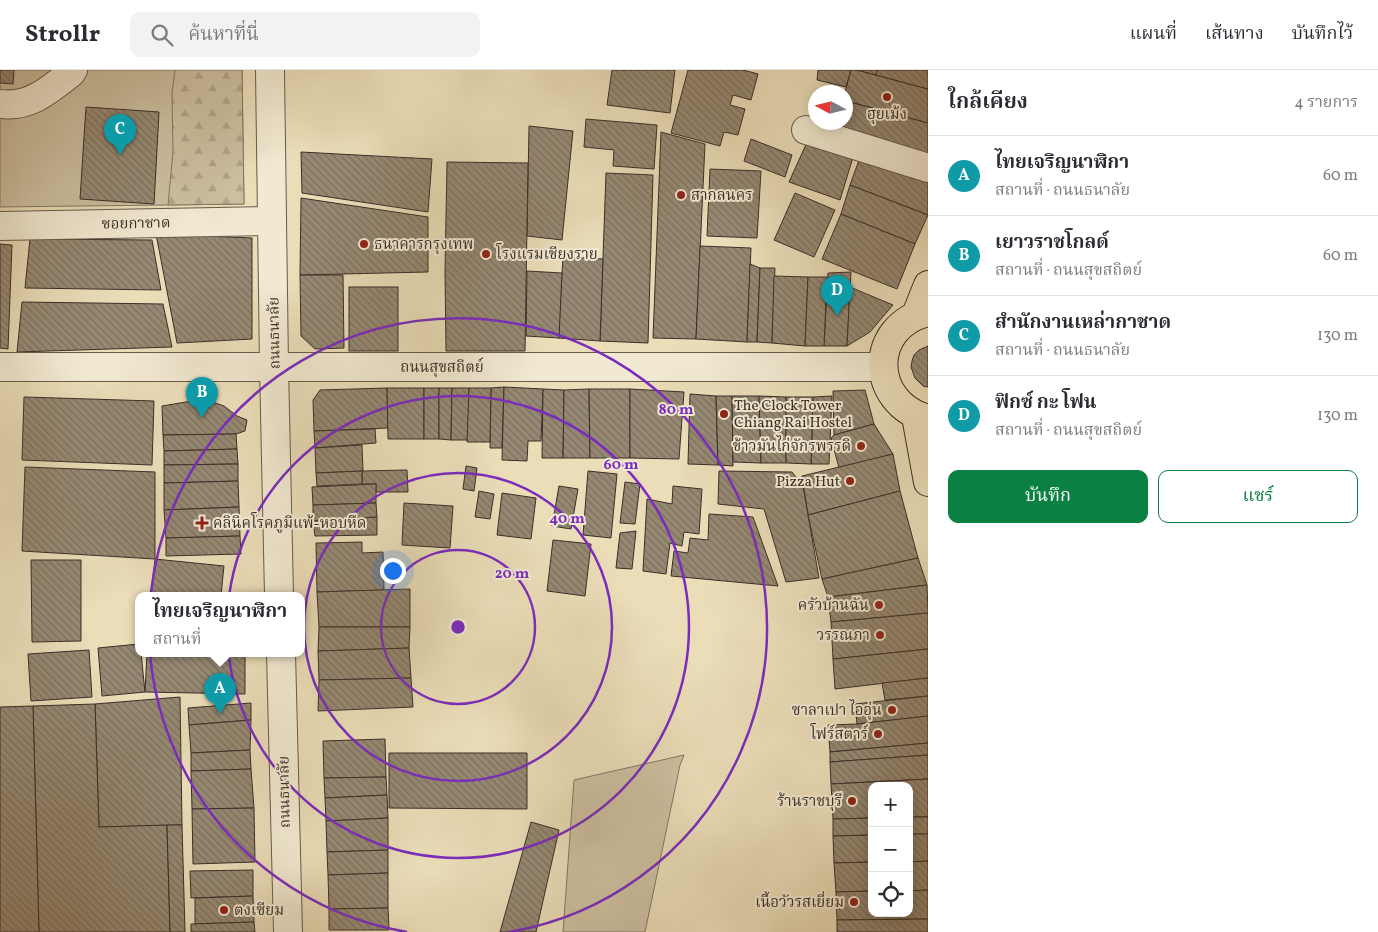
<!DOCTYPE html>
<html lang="th">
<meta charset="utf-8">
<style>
body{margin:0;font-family:Vollkorn,"Noto Serif Thai",serif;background:#f2f2f3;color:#2b2b33}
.controls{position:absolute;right:15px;bottom:15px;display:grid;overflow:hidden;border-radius:10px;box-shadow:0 2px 12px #0003}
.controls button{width:45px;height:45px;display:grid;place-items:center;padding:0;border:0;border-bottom:1px solid #e1e1e2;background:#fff;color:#2b2b33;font:25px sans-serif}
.compass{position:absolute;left:808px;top:15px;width:45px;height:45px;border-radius:50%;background:#fff;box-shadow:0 2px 12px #0003;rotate:277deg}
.you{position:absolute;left:392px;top:500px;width:18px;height:18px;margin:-12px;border:4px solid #fff;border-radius:50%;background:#1a73e8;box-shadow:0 0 0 8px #1a73e833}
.badge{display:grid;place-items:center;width:32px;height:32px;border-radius:50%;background:#0b8043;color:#fff;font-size:16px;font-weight:700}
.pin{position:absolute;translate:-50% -41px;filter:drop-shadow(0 1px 2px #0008)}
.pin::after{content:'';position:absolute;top:26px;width:18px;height:15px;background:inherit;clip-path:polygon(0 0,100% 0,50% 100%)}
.popup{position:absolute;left:135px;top:522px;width:170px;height:65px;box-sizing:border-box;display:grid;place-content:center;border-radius:10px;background:#fff;filter:drop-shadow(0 1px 4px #0005);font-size:16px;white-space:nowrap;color:#7c7c81}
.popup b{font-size:19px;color:#2b2b33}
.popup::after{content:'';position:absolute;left:50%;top:100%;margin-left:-10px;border:10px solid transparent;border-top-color:#fff}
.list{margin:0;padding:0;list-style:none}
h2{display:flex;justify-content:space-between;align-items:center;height:65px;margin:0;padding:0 20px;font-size:21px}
h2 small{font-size:16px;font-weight:400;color:#7c7c81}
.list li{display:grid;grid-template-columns:32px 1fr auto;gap:15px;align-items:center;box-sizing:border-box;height:80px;padding:0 20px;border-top:1px solid #e1e1e2}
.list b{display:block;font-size:19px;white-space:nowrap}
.list p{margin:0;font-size:16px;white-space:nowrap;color:#7c7c81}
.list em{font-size:16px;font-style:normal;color:#7c7c81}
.actions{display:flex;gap:10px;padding:15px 20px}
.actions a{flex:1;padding:11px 0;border:1px solid #0b8043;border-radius:10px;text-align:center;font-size:18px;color:#0b8043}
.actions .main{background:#0b8043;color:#fff}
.icon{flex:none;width:28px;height:28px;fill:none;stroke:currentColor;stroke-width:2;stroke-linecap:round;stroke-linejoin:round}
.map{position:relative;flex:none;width:928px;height:862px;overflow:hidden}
header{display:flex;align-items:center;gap:30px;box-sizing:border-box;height:70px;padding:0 25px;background:#fff;border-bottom:1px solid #e1e1e2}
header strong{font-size:24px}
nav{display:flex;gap:28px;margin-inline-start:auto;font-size:18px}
.search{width:350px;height:45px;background:#f2f2f3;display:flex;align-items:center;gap:12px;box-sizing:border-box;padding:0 18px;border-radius:10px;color:#7c7c81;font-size:19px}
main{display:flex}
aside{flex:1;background:#fff}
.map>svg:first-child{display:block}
.grass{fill:#ccbfa0;stroke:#847664}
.forest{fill:url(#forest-firs);stroke:#847664}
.building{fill:url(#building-back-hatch);stroke:#3b2e29}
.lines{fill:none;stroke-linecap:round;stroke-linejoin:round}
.minor-casing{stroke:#675a4d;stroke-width:30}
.major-casing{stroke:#3b2e29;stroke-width:30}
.minor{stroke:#f1e9d1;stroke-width:28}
.major{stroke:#eaddb8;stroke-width:28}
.ring{fill:none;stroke:#7b2cbf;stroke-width:2.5}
.poi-dot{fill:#8f2418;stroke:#f1e9d1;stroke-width:2}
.labels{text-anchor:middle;stroke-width:4;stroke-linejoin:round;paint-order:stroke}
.poi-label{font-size:15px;fill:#3b2e29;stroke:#f1e9d1;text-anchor:end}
.street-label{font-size:15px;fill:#3b2e29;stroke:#f1e9d1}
.centre{fill:#7b2cbf;stroke:#f1e9d1;stroke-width:2.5}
.ring-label{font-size:15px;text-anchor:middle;font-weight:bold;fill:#7b2cbf;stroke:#f1e9d1;stroke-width:4;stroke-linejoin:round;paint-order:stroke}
</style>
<header>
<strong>Strollr</strong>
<div class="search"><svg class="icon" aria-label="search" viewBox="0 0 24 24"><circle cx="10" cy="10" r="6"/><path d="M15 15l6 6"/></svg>ค้นหาที่นี่</div>
<nav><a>แผนที่</a><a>เส้นทาง</a><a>บันทึกไว้</a></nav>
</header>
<main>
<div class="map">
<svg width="928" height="862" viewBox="0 0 928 862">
<defs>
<pattern id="forest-firs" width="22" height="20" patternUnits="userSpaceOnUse" patternTransform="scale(1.25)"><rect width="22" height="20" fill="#ccbfa0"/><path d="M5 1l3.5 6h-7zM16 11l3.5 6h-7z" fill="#b0a48a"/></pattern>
<pattern id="building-back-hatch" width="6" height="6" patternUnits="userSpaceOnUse" patternTransform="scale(1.25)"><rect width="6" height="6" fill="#968973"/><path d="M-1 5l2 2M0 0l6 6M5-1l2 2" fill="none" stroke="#7c705e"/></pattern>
</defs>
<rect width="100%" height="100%" fill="#eaddb8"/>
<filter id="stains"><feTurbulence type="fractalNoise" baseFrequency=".004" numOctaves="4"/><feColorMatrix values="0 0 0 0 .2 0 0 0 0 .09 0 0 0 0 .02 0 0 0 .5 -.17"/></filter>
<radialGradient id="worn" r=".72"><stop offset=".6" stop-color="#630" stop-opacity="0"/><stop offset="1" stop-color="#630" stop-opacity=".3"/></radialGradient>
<g class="grass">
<polygon points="0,0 242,0 244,134 0,137"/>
<polygon points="684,685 680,695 645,862 563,862 574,710"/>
</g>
<polygon class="forest" points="175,0 242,0 244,134 168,135 173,82 172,23"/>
<g class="building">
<polygon points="0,0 14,0 13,14 0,13"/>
<polygon points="612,0 675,0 670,43 607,35"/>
<polygon points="688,0 743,0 758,4 751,30 733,25 730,35 745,39 738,65 724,62 720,76 671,63"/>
<polygon points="818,0 851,0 846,17 817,10"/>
<polygon points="851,0 857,0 928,19 928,53 846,31 845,22"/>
<polygon points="857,0 877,0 876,5"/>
<polygon points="877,0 928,0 928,19 876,5"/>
<polygon points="846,31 928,53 928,87 834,61 836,52 846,52"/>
<polygon points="86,37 159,42 154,134 80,129"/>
<polygon points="586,49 657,55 654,99 613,96 614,80 584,77"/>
<polygon points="529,56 573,61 562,170 527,166"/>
<polygon points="661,62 705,74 696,269 653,268"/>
<polygon points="751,69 792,85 785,107 744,91"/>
<polygon points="808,70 854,84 840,130 789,112"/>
<polygon points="301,82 432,89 428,142 302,123"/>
<polygon points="862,82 928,107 928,145 850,115"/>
<polygon points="447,92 528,93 525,281 446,281 445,202"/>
<polygon points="710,99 761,101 757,168 707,166"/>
<polygon points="606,103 653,105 648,273 600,271"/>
<polygon points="850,115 928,145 915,174 841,144"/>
<polygon points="795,123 835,140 814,187 774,170"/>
<polygon points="301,128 428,147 428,202 300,205"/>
<polygon points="841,144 915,174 897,219 822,189"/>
<polygon points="156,164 252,168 252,269 177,273"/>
<polygon points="30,169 152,170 161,220 25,218"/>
<polygon points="0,174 12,175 8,279 0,278"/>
<polygon points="700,176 751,178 747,272 696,269"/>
<polygon points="563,187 603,189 600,271 558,268"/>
<polygon points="750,194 760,198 757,272 747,272"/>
<polygon points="760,198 775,198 772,273 757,272"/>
<polygon points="527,201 562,203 559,268 526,266"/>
<polygon points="851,202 847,276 824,276 828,203"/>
<polygon points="300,205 343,205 344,278 315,279 301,266"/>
<polygon points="774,206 808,207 805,276 772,273"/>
<polygon points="808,207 827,207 824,276 805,276"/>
<rect x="349" y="217" width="49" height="64"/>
<polygon points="850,217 893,235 870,262 847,276"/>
<polygon points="22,232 163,234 172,277 17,282"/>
<polygon points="928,276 928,317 923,316 915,308 911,297 912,291 914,285 919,280"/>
<polygon points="504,317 502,378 490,378 491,318"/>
<polygon points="504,317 543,319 541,371 528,371 527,391 502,390"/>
<polygon points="387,318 388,358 314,361 313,330 320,320"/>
<polygon points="387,318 424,318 424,369 388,369"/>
<rect x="424" y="318" width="15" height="51"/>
<polygon points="439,318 452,318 451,370 439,369"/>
<polygon points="452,318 469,318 468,370 451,370"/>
<polygon points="469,318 491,318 490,372 467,372"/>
<polygon points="543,319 564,320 563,388 542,388"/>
<polygon points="589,319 590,388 563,388 564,320"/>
<polygon points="589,319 630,319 630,388 590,388"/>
<polygon points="630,319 684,322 679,389 630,388"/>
<polygon points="865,320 874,354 834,365 833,321"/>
<polygon points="690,324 716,326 718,395 688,394"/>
<polygon points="716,326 732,326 733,396 718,395"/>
<polygon points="732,326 759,326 761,393 733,392"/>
<polygon points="759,326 786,327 786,393 761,393"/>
<polygon points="832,326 829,394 811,394 813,327"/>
<polygon points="24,327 154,331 152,395 22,390"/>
<polygon points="786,327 813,327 811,394 786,393"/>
<polygon points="204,329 224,336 237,346 247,350 245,361 236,364 163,365 162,336"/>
<polygon points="874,354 893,384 839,398 831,368 834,365"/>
<polygon points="375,359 376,373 315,378 314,361"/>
<polygon points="236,364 237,379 164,381 163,365"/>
<polygon points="362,375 363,401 316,403 315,378"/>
<polygon points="237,379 238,394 164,395 164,381"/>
<polygon points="893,384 900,421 808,445 802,406"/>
<polygon points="238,394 238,411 164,413 164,395"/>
<polygon points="466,396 477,398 474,421 463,419"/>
<polygon points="25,397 155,402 155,489 22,481"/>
<polygon points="407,400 408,422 376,422 376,414 362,414 362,401"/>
<polygon points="362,401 362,414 317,416 316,403"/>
<polygon points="588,401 617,404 611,468 583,465"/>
<polygon points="719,401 792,402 803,416 819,508 786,512 764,439 718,434"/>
<polygon points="238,411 239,437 164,440 164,413"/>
<polygon points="625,412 640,414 635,454 620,453"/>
<polygon points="376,414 376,433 313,435 312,417"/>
<polygon points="559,416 578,419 571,459 552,456"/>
<polygon points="673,416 702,419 699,464 684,462 682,476 670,473 666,504 643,501 647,429 672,434"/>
<polygon points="479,421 494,424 490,449 475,447"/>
<polygon points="900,421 918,488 822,509 808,445"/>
<polygon points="502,423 536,428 531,469 497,465"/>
<polygon points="376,433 377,447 313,451 313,435"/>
<polygon points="404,433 453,436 450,478 402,475"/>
<polygon points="239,437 240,466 166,468 164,440"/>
<polygon points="709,444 753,447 778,516 671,506 674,481 688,483 690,468 708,470"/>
<polygon points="377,447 377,465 315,466 313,451"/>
<polygon points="636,461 632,499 616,498 620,463"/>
<polygon points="240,466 241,484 166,486 166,468"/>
<polygon points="553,470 591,474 585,526 547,521"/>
<polygon points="362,472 362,483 383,482 384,520 317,522 316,473"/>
<polygon points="918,488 927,515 828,527 822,509"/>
<polygon points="155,489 224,496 221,525 151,525"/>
<polygon points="31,490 81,490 81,571 32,572"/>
<polygon points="927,515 928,543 831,552 828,527"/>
<polygon points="410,519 410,557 319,557 317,522"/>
<polygon points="928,543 928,579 833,589 831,552"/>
<polygon points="319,557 410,557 409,578 318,581"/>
<polygon points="139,574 139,583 141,583 145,622 102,626 98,578"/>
<polygon points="409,578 411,608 319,610 318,581"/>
<polygon points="928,579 928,608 835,619 833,589"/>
<polygon points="89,580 92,627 31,631 28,584"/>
<polygon points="147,583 245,583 245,624 145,622"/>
<polygon points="411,608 413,637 318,641 319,610"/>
<polygon points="928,608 928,626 885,630 882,613"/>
<polygon points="928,626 928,646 857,654 855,634"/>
<polygon points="180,627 182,755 99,757 95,634"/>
<polygon points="251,633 251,650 189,655 188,638"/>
<polygon points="95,634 99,757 167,755 170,862 39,862 33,636"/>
<polygon points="33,636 39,862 0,862 0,637"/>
<polygon points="928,646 928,673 830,682 828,655 857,654"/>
<polygon points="251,650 250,680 191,683 189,655"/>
<polygon points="385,669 386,707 324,708 323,671"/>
<polygon points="928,673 928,685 830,692 830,682"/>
<polygon points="250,680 251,699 191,701 191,683"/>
<polygon points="389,683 527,683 527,739 389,738"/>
<polygon points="928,685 928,709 831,714 830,692"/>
<polygon points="251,699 254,738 192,739 191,701"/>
<polygon points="386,707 387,725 325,728 324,708"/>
<polygon points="928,709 928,747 909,747 909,716 872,716 872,748 833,749 831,714"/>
<polygon points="387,725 388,748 326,751 325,728"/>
<polygon points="254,738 255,792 193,794 192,739"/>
<rect x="909" y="747" width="19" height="17"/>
<polygon points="388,748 388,780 327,782 326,751"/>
<polygon points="872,748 872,765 833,766 833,749"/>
<polygon points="531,752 559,760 536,862 500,862"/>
<polygon points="167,755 182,755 185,862 170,862"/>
<polygon points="909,764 928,764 928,791 909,792"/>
<polygon points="872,765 872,792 834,793 833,766"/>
<polygon points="388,780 388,803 328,805 327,782"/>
<polygon points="928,791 928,820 909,821 909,792"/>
<polygon points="872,792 872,821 836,822 834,793"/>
<polygon points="253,800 253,826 191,828 190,801"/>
<polygon points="388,803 388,838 329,839 328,805"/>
<polygon points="928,820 928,849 837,850 836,822 872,821 872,843 909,843 909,821"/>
<polygon points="253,826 254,852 195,854 195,828"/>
<polygon points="388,838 389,860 329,860 329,839"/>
<polygon points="928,849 928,862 837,862 837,850"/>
<polygon points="254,852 255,862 191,862 191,854"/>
</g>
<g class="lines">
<g class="minor-casing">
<g id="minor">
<polyline points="270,0 274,297 279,525"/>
<path d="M0,34C30,38 49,20 71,3L73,0"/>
<polyline points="806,60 928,98"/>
<polyline points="0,156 272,151"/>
<polyline points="0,297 883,297"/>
<polyline points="281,583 288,862"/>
</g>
</g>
<g class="major-casing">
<g id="major">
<path d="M928,242C868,256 869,333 928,349"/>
<polyline points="916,245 928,215"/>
<polyline points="916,346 928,412"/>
</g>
</g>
<use href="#minor" class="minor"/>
<use href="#major" class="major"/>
</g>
<g class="ring">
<circle cx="458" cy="557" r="77"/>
<circle cx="458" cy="557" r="154"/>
<circle cx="458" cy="557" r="231"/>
<path d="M407 862A309 309 0 1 1 509 862"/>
</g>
<g class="poi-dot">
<circle cx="887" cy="27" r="5"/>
<circle cx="681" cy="125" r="5"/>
<circle cx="364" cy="174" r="5"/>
<circle cx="486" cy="184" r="5"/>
<circle cx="724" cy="344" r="5"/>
<circle cx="861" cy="376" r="5"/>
<circle cx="850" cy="411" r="5"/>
<path d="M199.5 445.5h5v5h5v5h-5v5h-5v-5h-5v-5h5z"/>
<circle cx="879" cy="535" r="5"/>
<circle cx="880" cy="565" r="5"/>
<circle cx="892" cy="640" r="5"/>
<circle cx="878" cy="664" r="5"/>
<circle cx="852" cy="731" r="5"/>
<circle cx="854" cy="832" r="5"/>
<circle cx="224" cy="840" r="5"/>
</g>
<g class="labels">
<g class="poi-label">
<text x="887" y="49" text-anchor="middle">ฮุยเม้ง</text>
<text x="691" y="130" text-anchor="start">สากลนคร</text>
<text x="374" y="179" text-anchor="start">ธนาคารกรุงเทพ</text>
<text x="496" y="189" text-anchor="start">โรงแรมเชียงราย</text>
<text x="734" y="340" text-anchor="start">The Clock Tower<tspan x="734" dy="17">Chiang Rai Hostel</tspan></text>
<text x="851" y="381">ข้าวมันไก่จักรพรรดิ</text>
<text x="840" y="416">Pizza Hut</text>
<text x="213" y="458" text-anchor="start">คลินิคโรคภูมิแพ้-หอบหืด</text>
<text x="869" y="540">ครัวบ้านฉัน</text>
<text x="870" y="570">วรรณภา</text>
<text x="882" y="645">ซาลาเปา ไออุ่น</text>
<text x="868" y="669">โฟร์สตาร์</text>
<text x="842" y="736">ร้านราชบุรี</text>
<text x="844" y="837">เนื้อวัวรสเยี่ยม</text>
<text x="234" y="845" text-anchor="start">ตงเซียม</text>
</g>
<g class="street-label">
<text transform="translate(136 153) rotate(-1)" y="5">ซอยกาชาด</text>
<text transform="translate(274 263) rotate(-91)" y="5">ถนนธนาลัย</text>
<text x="442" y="302">ถนนสุขสถิตย์</text>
<text transform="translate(284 722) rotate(-91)" y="5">ถนนธนาลัย</text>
</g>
</g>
<circle cx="458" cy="557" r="8" class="centre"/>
<g class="ring-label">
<text x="676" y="344">80 m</text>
<text x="621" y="399">60 m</text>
<text x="567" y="453">40 m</text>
<text x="512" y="508">20 m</text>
</g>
<rect width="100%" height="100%" filter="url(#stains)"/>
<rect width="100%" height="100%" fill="url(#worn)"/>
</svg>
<div class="controls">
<button>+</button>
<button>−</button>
<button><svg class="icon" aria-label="locate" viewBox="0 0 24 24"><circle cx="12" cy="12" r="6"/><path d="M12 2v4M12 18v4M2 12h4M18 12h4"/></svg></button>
</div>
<svg class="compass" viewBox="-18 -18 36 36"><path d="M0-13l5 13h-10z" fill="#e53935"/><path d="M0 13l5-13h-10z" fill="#7c7c81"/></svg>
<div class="you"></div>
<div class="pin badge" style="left:220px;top:644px;background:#0f9aa8">A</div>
<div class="popup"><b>ไทยเจริญนาฬิกา</b>สถานที่</div>
<div class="pin badge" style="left:202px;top:348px;background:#0f9aa8">B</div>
<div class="pin badge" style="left:120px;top:85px;background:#0f9aa8">C</div>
<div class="pin badge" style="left:837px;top:246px;background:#0f9aa8">D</div>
</div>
<aside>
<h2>ใกล้เคียง<small>4 รายการ</small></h2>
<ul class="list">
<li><span class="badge" style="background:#0f9aa8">A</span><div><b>ไทยเจริญนาฬิกา</b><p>สถานที่ · ถนนธนาลัย</p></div><em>60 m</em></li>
<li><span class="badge" style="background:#0f9aa8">B</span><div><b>เยาวราชโกลด์</b><p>สถานที่ · ถนนสุขสถิตย์</p></div><em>60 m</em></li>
<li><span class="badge" style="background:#0f9aa8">C</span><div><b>สำนักงานเหล่ากาชาด</b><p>สถานที่ · ถนนธนาลัย</p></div><em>130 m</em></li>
<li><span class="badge" style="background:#0f9aa8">D</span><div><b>ฟิกซ์ กะ โฟน</b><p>สถานที่ · ถนนสุขสถิตย์</p></div><em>130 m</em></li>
</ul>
<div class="actions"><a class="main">บันทึก</a><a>แชร์</a></div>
</aside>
</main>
